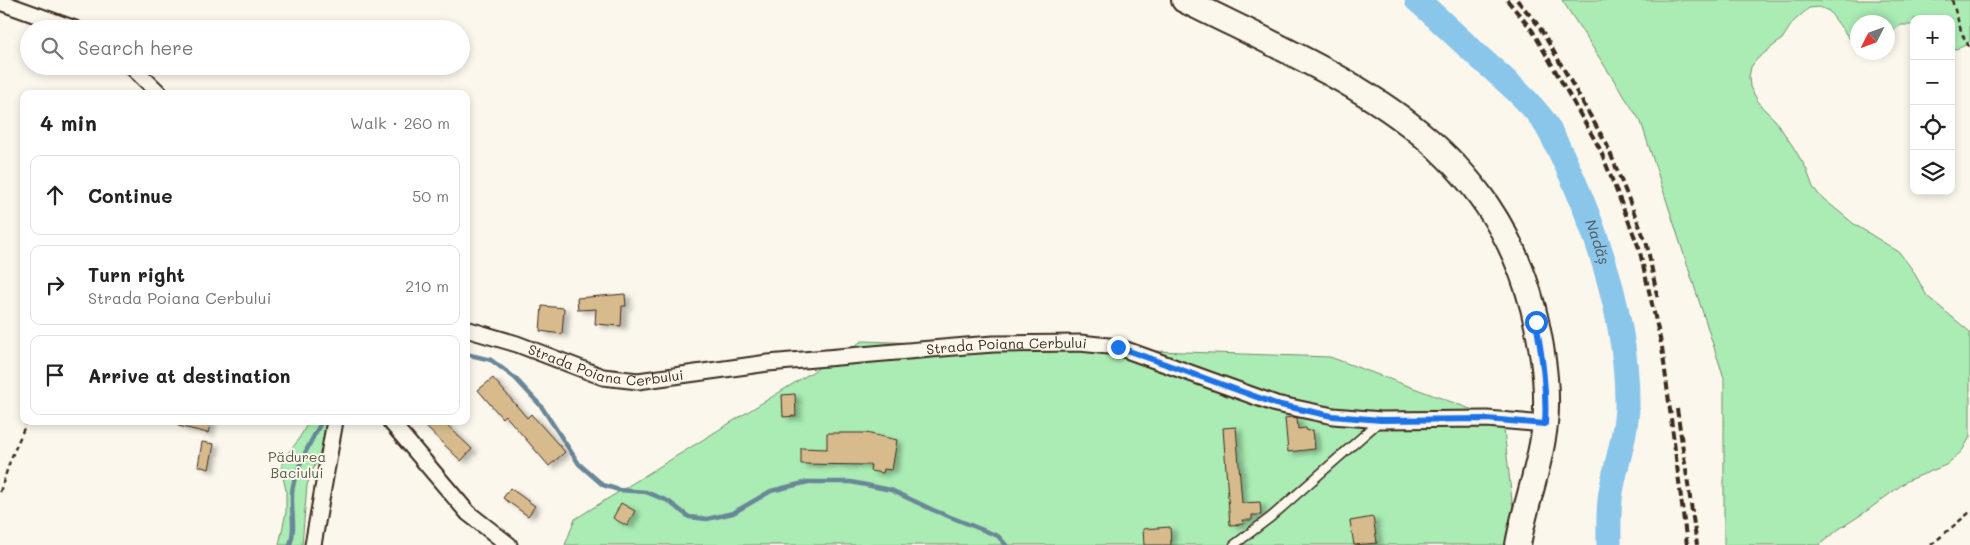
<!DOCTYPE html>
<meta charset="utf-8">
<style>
body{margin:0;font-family:Mali,sans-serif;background:#f2f2f2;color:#222}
.controls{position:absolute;right:15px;top:15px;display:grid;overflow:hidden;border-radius:10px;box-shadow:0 2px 8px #0003}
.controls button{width:45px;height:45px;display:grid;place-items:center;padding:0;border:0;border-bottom:1px solid #e0e0e0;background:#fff;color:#222;font:25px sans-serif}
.compass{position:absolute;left:1850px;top:15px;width:45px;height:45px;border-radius:50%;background:#fff;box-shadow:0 2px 8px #0003;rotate:228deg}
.stop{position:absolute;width:15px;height:15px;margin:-11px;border:4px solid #1a73e8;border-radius:50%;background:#fff}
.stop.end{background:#1a73e8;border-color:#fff;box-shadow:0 1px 5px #0008}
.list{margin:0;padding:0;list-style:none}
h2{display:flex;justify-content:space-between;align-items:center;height:65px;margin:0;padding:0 20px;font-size:21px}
h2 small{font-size:16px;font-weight:400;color:#767676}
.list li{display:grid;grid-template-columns:32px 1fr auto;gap:15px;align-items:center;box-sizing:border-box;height:80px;margin:0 10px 10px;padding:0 10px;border:1px solid #e0e0e0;border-radius:10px}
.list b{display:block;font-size:19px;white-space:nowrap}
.list p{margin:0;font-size:16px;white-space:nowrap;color:#767676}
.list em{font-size:16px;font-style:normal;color:#767676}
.icon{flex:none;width:28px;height:28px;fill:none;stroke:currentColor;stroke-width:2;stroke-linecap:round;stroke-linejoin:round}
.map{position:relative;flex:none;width:1970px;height:545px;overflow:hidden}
.search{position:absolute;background:#fff;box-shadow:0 2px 8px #0003;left:20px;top:20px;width:450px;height:55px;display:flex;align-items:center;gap:12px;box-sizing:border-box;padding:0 18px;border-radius:28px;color:#767676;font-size:19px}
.panel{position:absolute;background:#fff;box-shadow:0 2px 8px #0003;left:20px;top:90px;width:450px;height:335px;border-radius:10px}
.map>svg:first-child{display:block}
.green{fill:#aaecb4;stroke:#728b69}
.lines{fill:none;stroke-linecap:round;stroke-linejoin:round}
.stream{stroke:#6a8798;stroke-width:4.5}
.river{stroke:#8ac5ea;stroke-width:25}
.building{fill:#d8bb8d;stroke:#3b2a1e;filter:url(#shadow)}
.service-casing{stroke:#3b2a1e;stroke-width:11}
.minor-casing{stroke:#3b2a1e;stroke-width:19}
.primary-casing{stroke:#3b2a1e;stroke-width:28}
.path{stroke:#3b2a1e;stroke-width:2.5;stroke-dasharray:5 4;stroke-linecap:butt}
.service{stroke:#fbf7ec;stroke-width:8}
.minor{stroke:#fbf7ec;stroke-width:15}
.primary{stroke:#fbf7ec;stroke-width:24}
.rail{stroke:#3b2a1e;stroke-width:4;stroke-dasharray:8 4;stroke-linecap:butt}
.route{stroke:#1a73e8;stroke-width:6}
.labels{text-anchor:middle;stroke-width:4;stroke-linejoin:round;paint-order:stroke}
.street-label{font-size:14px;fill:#3b2a1e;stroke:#fbf7ec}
.park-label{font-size:14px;fill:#575a44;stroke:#fbf7ec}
.water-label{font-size:15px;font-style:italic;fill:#53585b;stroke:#fbf7ec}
</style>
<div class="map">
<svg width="1970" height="545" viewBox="0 0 1970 545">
<defs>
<filter id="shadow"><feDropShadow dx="5.5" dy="3" stdDeviation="2.5" flood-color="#0004"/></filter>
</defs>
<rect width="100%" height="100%" fill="#fbf7ec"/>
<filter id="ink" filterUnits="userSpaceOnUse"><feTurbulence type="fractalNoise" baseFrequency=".02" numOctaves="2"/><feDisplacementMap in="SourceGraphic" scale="10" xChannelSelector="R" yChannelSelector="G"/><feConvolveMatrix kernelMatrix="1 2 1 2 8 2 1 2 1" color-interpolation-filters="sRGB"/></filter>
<g filter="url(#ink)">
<g class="green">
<polygon points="1562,0 1970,0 1970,41 1966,45 1956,49 1951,46 1951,19 1914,19 1914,25 1901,25 1888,35 1888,22 1858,22 1857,45 1849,38 1829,11 1819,7 1809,8 1793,22 1782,39 1757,59 1751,67 1749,77 1750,87 1760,105 1775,120 1792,145 1806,168 1813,187 1820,196 1854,224 1899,252 1912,269 1927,296 1970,332 1970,437 1962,451 1946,465 1907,481 1864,513 1839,529 1819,545 1724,545 1724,378 1641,122"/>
<polygon points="862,341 1330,357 1503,421 1517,545 565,545 575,519"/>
<polygon points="309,421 330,421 326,438 307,485 302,545 279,545 286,512 286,490 281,469 283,459 297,442"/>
</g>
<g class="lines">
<g class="stream">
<polyline points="466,354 491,360 515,378 541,406 579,464 603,485 619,490 646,492 668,501 689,517 707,519 733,513 771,491 808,482 851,482 891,490 933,510 998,536 1006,545"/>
<path d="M290,545C297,526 289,505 293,486C297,466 312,439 322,421"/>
</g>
<path class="river" id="s1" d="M1417,0C1438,18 1458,38 1478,56C1500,76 1525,96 1543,120C1555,138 1563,158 1572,177C1603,248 1628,328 1627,407C1626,437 1616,463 1611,492C1608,510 1609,527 1609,545"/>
</g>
<g class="building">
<polygon points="625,294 626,306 622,306 621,326 595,324 596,309 578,310 577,298"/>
<polygon points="542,306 564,308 562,334 540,331"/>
<polygon points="493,378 527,418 531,414 565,452 549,466 505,415 502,418 478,390"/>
<polygon points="795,394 796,416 783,417 782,395"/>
<polygon points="1293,417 1297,418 1298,429 1306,428 1307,431 1313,430 1315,449 1288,452 1285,418"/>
<polygon points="178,421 211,421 208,433 178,426"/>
<polygon points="420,421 443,421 472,449 461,461"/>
<polygon points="1236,427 1242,503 1260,502 1261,515 1252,515 1252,520 1243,520 1244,524 1230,525 1223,428"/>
<polygon points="827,433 866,433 897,440 892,470 884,469 883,473 870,471 871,465 801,464 801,448 827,449"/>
<polygon points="202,442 214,444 209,469 198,466"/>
<polygon points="510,488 535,506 528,516 503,498"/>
<polygon points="621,503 635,511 627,526 613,518"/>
<polygon points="1373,517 1377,543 1354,545 1350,521"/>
<polygon points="1170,527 1171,545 1144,545 1143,529"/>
</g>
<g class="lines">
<g class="service-casing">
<polyline id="service" points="1234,545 1271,517 1379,422"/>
</g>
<g class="minor-casing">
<g id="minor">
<polyline points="0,2 75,29"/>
<polyline points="131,66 160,94"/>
<path id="s2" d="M466,329L517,344L603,377L638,381L768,363L966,346L994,344L1080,343L1118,347L1276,404L1333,416L1381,420L1487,419L1545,424"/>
<polyline points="390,421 468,513 509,545"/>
<polyline points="313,545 335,421"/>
</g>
</g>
<g class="primary-casing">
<path id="primary" d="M1184,0C1333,75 1486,129 1533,308C1542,345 1549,386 1545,424C1541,465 1525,504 1518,545"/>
</g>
<g class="path">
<polyline points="1952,0 1962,34 1970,48"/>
<polyline points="0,492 10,461 27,421"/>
<polyline points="1931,545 1970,512"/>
</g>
<use href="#service" class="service"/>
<use href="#minor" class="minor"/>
<use href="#primary" class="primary"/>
<g class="rail">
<polyline points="1507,0 1532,30 1600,149 1639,248 1662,347 1687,545"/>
<polyline points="1517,0 1539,26 1607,145 1647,245 1658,300"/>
<polyline points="1677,409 1697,545"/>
</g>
</g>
</g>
<g class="lines" filter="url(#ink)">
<path class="route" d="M1118,347L1276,404L1332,416L1381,420L1487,419L1545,424C1547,389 1542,356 1536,322"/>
</g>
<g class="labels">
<g class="street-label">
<text dy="5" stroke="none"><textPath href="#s2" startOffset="551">Strada Poiana Cerbului</textPath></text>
<text dy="5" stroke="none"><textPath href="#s2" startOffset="146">Strada Poiana Cerbului</textPath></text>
</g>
<g class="park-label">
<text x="297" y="462">Pădurea<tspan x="297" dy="16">Baciului</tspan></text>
</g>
<g class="water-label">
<text dy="5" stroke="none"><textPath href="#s1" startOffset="308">Nadăș</textPath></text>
</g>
</g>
</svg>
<div class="controls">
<button>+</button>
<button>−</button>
<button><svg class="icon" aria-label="locate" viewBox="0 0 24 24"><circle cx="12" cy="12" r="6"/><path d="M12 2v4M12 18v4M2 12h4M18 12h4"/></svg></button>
<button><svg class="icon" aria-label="layers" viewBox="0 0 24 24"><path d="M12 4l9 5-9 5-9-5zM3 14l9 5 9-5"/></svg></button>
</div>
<svg class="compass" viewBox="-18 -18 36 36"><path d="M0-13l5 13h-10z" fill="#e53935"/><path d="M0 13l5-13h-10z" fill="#767676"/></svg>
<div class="stop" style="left:1536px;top:322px"></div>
<div class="stop end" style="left:1118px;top:347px"></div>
<div class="search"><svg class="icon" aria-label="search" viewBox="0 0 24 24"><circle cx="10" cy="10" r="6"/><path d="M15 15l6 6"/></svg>Search here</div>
<section class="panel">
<h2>4 min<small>Walk · 260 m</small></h2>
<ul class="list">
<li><svg class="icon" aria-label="ahead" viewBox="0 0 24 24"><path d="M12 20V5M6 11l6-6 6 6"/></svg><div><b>Continue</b></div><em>50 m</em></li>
<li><svg class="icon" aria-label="right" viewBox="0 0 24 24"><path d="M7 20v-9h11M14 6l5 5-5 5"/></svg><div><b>Turn right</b><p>Strada Poiana Cerbului</p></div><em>210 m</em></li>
<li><svg class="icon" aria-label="arrive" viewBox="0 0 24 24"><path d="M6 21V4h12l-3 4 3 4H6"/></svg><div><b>Arrive at destination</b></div></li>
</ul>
</section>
</div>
